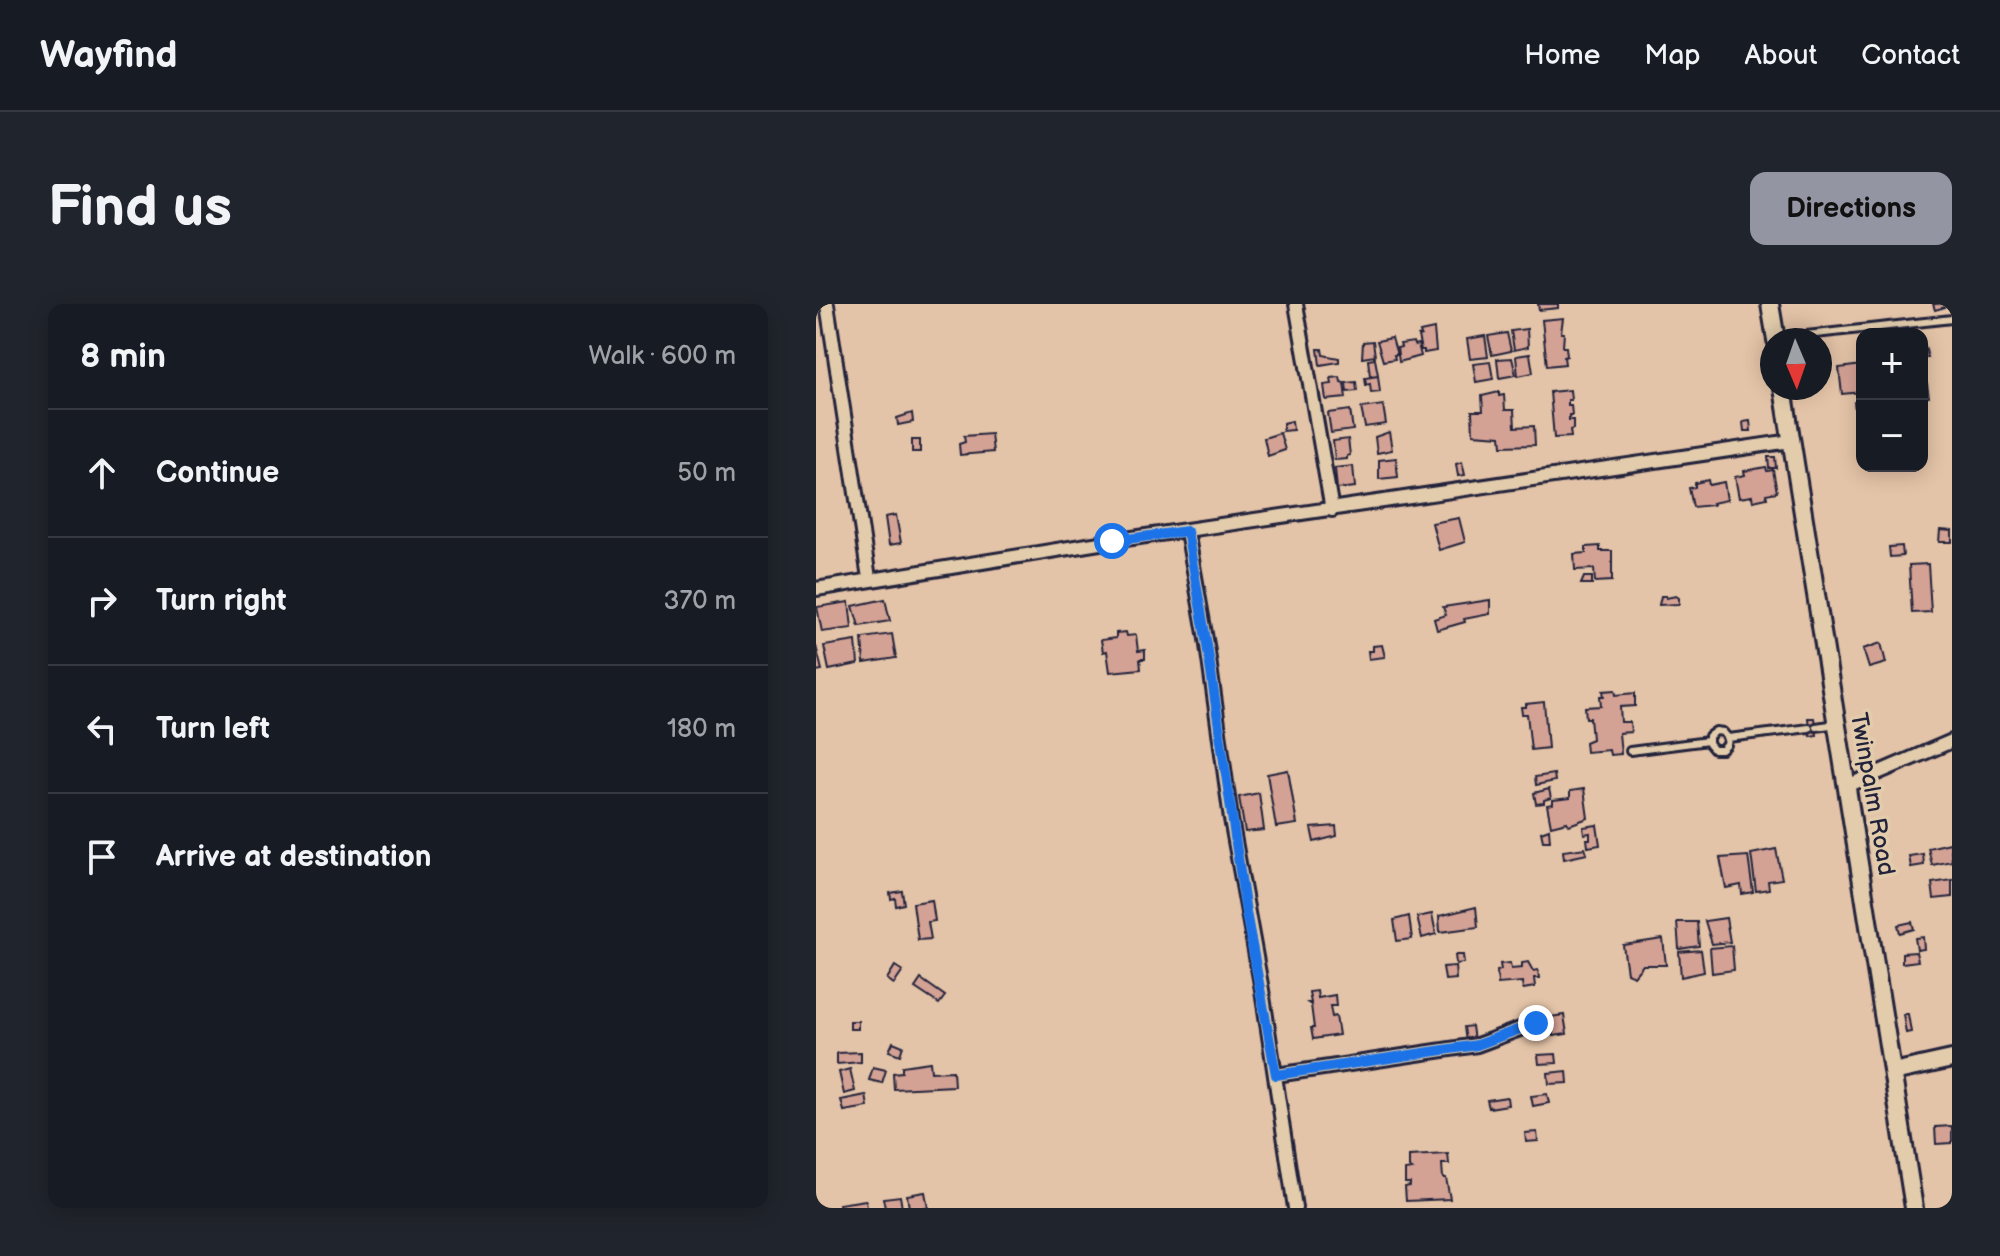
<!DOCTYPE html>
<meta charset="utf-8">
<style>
body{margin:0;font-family:"Balsamiq Sans",sans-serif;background:#20242c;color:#f1f3f6}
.controls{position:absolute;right:24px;top:24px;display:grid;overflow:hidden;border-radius:16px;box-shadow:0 4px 20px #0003}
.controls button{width:72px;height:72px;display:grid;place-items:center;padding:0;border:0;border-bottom:2px solid #363941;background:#171b24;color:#f1f3f6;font:40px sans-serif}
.compass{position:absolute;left:944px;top:24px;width:72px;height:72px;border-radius:50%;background:#171b24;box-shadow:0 4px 20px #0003;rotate:178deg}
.stop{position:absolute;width:24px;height:24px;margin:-18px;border:6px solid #1a73e8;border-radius:50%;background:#fff}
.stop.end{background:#1a73e8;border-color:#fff;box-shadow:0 2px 8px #0008}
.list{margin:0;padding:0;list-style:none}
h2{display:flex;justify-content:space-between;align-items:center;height:104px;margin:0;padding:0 32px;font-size:34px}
h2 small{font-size:26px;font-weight:400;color:#9ea1a6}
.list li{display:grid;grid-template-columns:52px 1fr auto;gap:24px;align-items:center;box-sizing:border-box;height:128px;padding:0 32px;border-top:2px solid #363941}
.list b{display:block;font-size:30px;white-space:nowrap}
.list em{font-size:26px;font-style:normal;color:#9ea1a6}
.icon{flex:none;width:44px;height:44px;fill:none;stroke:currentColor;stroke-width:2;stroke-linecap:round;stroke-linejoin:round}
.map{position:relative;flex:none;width:1136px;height:904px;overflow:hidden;border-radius:16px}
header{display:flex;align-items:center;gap:48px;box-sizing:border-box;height:112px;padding:0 40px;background:#171b24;border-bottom:2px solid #363941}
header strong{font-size:38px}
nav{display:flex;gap:44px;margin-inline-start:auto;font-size:28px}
.intro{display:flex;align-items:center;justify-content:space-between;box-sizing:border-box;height:192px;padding:0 48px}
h1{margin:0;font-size:56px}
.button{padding:20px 36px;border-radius:16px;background:#9495a2;color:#111;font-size:28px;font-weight:700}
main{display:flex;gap:48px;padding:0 48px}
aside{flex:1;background:#171b24;border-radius:16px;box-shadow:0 4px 20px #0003}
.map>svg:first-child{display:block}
.building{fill:#d4a295;stroke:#22223b;stroke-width:2}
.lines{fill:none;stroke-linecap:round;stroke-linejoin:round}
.service-casing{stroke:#22223b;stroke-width:12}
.minor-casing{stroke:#22223b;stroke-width:18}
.secondary-casing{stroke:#22223b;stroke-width:22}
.service{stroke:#e2ccac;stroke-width:6}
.minor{stroke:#e2ccac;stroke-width:12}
.secondary{stroke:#e2ccac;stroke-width:16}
.route{stroke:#1a73e8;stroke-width:10}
.labels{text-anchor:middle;stroke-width:7;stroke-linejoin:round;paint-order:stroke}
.street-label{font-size:24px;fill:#22223b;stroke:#e2ccac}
</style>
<header>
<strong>Wayfind</strong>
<nav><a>Home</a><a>Map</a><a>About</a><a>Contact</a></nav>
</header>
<div class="intro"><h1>Find us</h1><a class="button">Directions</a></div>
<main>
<aside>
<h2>8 min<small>Walk · 600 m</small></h2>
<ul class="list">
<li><svg class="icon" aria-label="ahead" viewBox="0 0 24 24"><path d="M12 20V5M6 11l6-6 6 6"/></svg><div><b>Continue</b></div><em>50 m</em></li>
<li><svg class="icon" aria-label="right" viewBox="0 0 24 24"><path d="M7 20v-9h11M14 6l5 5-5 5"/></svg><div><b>Turn right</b></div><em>370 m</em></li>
<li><svg class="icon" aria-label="left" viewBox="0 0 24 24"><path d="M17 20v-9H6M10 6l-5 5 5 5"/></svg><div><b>Turn left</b></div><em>180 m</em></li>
<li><svg class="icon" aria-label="arrive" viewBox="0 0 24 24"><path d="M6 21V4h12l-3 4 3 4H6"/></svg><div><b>Arrive at destination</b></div></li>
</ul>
</aside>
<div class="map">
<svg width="1136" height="904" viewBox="0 0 1136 904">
<rect width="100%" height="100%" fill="#e4c4a8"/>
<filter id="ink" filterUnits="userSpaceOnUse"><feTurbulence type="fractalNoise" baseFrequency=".0125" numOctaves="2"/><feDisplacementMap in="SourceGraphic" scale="16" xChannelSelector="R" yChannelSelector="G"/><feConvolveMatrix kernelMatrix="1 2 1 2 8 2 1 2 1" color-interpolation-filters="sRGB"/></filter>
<g filter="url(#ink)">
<g class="building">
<polygon points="722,0 742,0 742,4 723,6"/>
<polygon points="1117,0 1136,0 1136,1 1119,6"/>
<polygon points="747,14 745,29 748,29 747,43 750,43 751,52 748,53 749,60 731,62 726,16"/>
<polygon points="618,25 620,47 608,49 608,46 605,46 602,32 605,31 604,28"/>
<polygon points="711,25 712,43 698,46 695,27"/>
<polygon points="691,29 695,47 676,51 672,32"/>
<polygon points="669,32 672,53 654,55 651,35"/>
<polygon points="576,34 581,51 578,51 579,55 567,57 561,37"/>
<polygon points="557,37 559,52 546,54 547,38"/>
<polygon points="597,38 598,41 602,40 605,52 583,58 581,44 585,43 584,40"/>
<polygon points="1106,39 1108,39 1112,53 1106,55"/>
<polygon points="502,45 506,45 507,51 523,54 523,58 504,61"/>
<polygon points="714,50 717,69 702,72 700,52"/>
<polygon points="696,54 700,71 683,74 681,55"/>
<polygon points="559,55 562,71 554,72 552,56"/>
<polygon points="674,58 677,75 660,78 657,60"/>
<polygon points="1046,61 1046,88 1026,90 1023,64"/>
<polygon points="562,72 564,88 555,89 554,80 550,81 549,74"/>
<polygon points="524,73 525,78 528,79 530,94 510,96 508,81 516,80 515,74"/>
<polygon points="540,78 541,87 531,88 530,79"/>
<polygon points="1111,80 1113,93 1106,94 1106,81"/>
<polygon points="754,86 755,96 752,96 752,101 755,101 756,111 753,111 753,116 757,116 757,125 754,126 755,133 738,134 734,88"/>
<polygon points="683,88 683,92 688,91 689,106 698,106 699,123 718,122 719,141 686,142 685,132 657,130 656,107 667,107 666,92"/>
<polygon points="1046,97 1046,113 1040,114 1038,98"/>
<polygon points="567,101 570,120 549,123 545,104"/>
<polygon points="534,106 537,126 515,129 512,109"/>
<polygon points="96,109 97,118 82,121 81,114"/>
<polygon points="476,117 477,126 467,127 467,119"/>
<polygon points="934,117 935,127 928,127 927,118"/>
<polygon points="573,128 576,146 561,149 559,133"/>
<polygon points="464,129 469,146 452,152 448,134"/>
<polygon points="175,130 177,148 144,151 143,140 149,138 148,132"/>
<polygon points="532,135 534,151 531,152 531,155 519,156 517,137"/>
<rect x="96" y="136" width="8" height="12"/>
<polygon points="952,153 959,153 960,164 953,164"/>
<polygon points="580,154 582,173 563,175 563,156"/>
<polygon points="646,158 649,171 642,172 640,160"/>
<polygon points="537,162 539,183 521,185 519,164"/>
<polygon points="950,163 951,167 957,166 961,188 950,190 951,194 937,197 936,192 923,194 919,173 929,171 928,167"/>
<polygon points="892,176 893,181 908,178 911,196 896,199 897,201 877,203 873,184 879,183 879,179"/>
<polygon points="80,211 85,239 73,241 69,213"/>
<polygon points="643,214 649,238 623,246 616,219"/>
<polygon points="1124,226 1136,227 1136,238 1123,238"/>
<polygon points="784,242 784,247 796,247 796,277 779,278 778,265 759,266 758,250 770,249 770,243"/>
<polygon points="1086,242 1087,252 1074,253 1073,243"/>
<polygon points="1112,260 1115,308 1096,309 1093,261"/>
<polygon points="768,273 776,273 776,280 765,280"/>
<polygon points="845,292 850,292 850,294 860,292 863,294 863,300 843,301"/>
<polygon points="69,295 74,317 43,322 37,302"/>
<polygon points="674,296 674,310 648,315 649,318 621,326 618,315 630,311 627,303"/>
<polygon points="33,298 36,324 6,328 1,303"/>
<polygon points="310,328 311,332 320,331 322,347 329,346 329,355 324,355 325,365 294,368 291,347 287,348 285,336 300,334 300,329"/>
<polygon points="76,330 80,354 48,359 46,334"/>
<polygon points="40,337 42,360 13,366 8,342"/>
<polygon points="1065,339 1070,359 1053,364 1047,345"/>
<polygon points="566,341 569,353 553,355 552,347 557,347 557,342"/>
<polygon points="0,342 6,366 0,367"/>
<polygon points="799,386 800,391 819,389 819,402 804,403 805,418 814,418 815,428 803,429 805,450 794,451 793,446 770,448 769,438 776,435 774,414 770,414 769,403 785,402 784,392 788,392 787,387"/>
<polygon points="728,398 732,444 715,446 711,410 706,410 705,403 710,403 710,400"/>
<polygon points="992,414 998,414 1001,431 994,432"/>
<polygon points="472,466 481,520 460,523 451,470"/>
<polygon points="738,470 739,477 720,481 719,473"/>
<polygon points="733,485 735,494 728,496 728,499 720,500 718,489"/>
<polygon points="768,485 772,514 753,521 751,518 735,522 731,501 737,500 737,496 754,494 754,487"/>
<polygon points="443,489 448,526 429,528 423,493"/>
<polygon points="781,521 784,541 772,543 771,535 774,535 774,529 768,530 767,523"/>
<polygon points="520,522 521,532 498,538 495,524"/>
<polygon points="733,525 734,537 727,537 725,528"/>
<polygon points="1134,539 1136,557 1116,561 1112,544"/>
<polygon points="769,544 771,550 748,555 747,547"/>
<polygon points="960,545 966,575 952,577 953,585 940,587 935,550"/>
<polygon points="1107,550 1108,561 1095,563 1093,552"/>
<polygon points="932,552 937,588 926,590 925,581 910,584 904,554"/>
<polygon points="1136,576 1136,593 1118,595 1116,579"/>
<polygon points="86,587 88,600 80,602 79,594 75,595 74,589"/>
<polygon points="116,596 119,617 112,618 115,635 102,636 97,599"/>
<polygon points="660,603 662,623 624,628 623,612"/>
<polygon points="616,610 620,630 606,634 601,613"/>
<polygon points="593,612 596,635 581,637 578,616"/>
<polygon points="910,614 914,638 896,640 889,617"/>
<polygon points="861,618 881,618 883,642 863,645"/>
<polygon points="1096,618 1098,625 1084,629 1082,621"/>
<polygon points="1107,633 1108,645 1101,646 1099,634"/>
<polygon points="847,635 850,661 827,661 818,672 811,669 807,641"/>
<polygon points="916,642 918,666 896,669 894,644"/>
<polygon points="885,646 888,668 865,673 863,648"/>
<polygon points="1100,648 1102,657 1086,659 1086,649"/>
<polygon points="639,651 647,651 648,659 640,660"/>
<polygon points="712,658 717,667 722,666 723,674 718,674 719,683 707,685 706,678 682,680 681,667 685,666 684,660 694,659 695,665 706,664 706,659"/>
<polygon points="79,662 87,667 78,680 71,675"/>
<polygon points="639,662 640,675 629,676 627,663"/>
<polygon points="105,675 129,692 123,700 99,684"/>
<polygon points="501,687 502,694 519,691 520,702 514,702 516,713 520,712 523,731 497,735 495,724 498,724 495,701 492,699 495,699 493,688"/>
<polygon points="1087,710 1092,710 1095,728 1090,729"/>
<polygon points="748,711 751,730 737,732 734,713"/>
<rect x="34" y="717" width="8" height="8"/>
<polygon points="656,722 658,737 650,738 648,723"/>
<polygon points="77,738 87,742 84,751 73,747"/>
<polygon points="45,748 45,758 21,760 21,749"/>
<polygon points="740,750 741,759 723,760 722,751"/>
<polygon points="114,758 115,768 137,767 138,782 78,785 77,769 86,768 86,762"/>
<polygon points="57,763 70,766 66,779 53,776"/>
<polygon points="34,765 39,787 28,790 23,768"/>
<polygon points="751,767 752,779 733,780 732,769"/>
<polygon points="731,790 733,799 717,802 715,792"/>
<polygon points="50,791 52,803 28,807 25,796"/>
<polygon points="691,793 692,801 673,804 671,796"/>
<polygon points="1136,822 1136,839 1120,840 1119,823"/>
<polygon points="721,828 722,837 710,838 709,829"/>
<polygon points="632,850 633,860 626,860 627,874 630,874 634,895 590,897 589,883 594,882 594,879 589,879 589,866 596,865 593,863 593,852"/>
<polygon points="109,888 112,904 93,904 91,891"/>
<polygon points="84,892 86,904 69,904 67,894"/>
<polygon points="50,896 51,904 24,904 23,900"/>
</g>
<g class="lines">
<g class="service-casing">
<g id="service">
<polyline points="963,34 1136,15"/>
<polyline points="1000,423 1021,420"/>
<polyline points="912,434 911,441 906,446 898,446 893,440 893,432 900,427 907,428 912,434 993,424"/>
<polyline points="814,447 892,437"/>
</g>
</g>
<g class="minor-casing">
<g id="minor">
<polyline points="11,0 53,274"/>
<polyline points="480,0 516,206"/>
<polyline points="371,227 391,341 415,515 446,686 479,904"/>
<polyline points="0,285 296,237 975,137"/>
<polyline points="1031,482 1136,437"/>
<polyline points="460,771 661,741 720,719"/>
</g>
</g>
<g class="secondary-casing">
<g id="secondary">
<polyline points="954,0 960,36"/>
<polyline points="967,84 1098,904"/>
<polyline points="1077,768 1136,755"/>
</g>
</g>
<use href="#service" class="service"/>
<use href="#minor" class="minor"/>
<use href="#secondary" class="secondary"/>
</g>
</g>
<g class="lines" filter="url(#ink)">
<polyline class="route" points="296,237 371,227 391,341 430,608 460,771 661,741 720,719"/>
</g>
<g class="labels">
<g class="street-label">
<text transform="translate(1057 490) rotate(80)" y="8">Twinpalm Road</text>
</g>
</g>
</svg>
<div class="controls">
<button>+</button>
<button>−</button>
</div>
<svg class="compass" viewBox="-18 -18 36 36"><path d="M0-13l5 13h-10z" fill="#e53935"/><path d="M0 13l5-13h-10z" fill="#9ea1a6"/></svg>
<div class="stop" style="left:296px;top:237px"></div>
<div class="stop end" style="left:720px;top:719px"></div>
</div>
</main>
